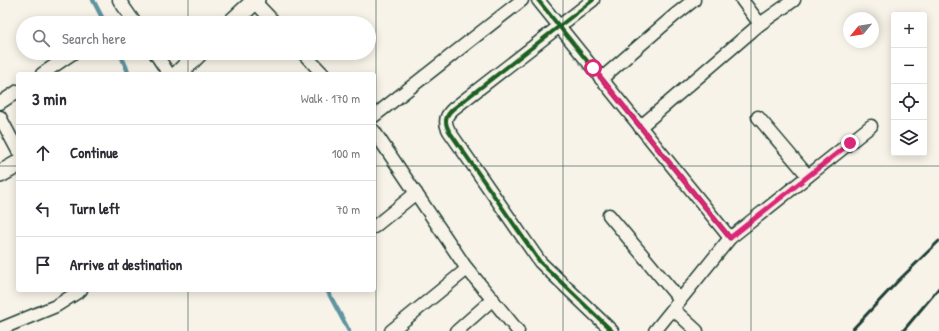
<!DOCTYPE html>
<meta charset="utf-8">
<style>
body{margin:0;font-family:"Patrick Hand",sans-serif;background:#f7f7f7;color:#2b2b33}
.controls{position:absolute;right:12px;top:12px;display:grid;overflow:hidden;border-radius:4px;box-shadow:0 2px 10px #0003}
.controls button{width:36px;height:36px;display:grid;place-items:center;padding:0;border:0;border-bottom:1px solid #e1e1e2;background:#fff;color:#2b2b33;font:20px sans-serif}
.compass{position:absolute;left:843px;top:12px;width:36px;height:36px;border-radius:50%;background:#fff;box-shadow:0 2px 10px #0003;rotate:240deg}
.stop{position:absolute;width:12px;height:12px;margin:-9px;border:3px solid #db2777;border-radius:50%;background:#fff}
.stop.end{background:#db2777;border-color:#fff;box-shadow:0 1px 4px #0008}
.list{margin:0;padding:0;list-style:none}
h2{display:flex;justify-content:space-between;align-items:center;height:52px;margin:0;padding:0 16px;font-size:17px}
h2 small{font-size:13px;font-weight:400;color:#7c7c81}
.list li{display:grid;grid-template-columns:26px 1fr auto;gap:12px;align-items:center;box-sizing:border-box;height:56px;padding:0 16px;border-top:1px solid #e1e1e2}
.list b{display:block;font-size:15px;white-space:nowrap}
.list em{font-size:13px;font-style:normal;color:#7c7c81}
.icon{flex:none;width:22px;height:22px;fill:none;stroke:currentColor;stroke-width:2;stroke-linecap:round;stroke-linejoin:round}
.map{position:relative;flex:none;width:939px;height:331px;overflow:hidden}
.search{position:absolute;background:#fff;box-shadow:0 2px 10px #0003;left:16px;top:16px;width:360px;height:44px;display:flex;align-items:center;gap:10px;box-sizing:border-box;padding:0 14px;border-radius:22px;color:#7c7c81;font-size:15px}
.panel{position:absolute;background:#fff;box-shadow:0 2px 10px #0003;left:16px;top:72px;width:360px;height:220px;border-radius:4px}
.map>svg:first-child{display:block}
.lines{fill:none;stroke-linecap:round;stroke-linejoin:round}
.stream{stroke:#5f94a1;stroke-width:4.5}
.street-casing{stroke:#1f3d34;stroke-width:15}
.secondary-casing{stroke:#1f3d34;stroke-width:20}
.street{stroke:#f7f3e8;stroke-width:12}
.secondary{stroke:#f7f3e8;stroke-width:17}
.rail{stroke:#1f3d34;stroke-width:3}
.cycleway-casing{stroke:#f7f3e8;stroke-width:6}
.cycleway{stroke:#1b5e20;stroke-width:4}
.route{stroke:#db2777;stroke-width:5}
.grid{fill:none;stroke:#1f3d34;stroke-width:1;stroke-opacity:0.55}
</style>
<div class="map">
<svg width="939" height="331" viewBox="0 0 939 331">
<rect width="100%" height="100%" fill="#f7f3e8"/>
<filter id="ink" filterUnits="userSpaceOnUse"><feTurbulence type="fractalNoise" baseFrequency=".025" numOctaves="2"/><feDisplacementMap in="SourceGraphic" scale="8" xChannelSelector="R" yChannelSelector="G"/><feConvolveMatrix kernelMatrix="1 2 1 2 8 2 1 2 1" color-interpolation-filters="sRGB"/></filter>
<g filter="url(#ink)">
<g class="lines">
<g class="stream">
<polyline points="93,0 105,23"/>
<polyline points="120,53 129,74"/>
<polyline points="327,290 349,331"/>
</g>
<g class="street-casing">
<g id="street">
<polyline points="119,0 135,23"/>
<polyline points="538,0 730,238"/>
<path d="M593,0L453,109C445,116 444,122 449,131L540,262L612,331"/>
<polyline points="742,0 760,24"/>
<polyline points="255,2 275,23"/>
<polyline points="155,53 169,74"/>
<polyline points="303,53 323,74"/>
<polyline points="42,74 73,53"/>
<polyline points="601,79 675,15 694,0"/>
<polyline points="0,103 18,91"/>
<polyline points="374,116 522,0"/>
<polyline points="0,117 18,151"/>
<polyline points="758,117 808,176"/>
<polyline points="640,127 760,24 794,0"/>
<polyline points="374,131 465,266 518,331"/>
<polyline points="609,215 680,300"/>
<polyline points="374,227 416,193"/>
<polyline points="673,309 697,331"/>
<polyline points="0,329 56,306 81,290"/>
<polyline points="391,331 467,269"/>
<polyline points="457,331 493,299"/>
<polyline points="655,331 730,238 871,126"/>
</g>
</g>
<g class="secondary-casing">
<g id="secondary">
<polyline points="231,23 256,0"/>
<polyline points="178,74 199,53"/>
<polyline points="0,174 18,164"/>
</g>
</g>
<use href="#street" class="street"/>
<use href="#secondary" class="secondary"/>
<g class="rail">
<polyline points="851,331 897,282 939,241"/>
<polyline points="903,331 939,288"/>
</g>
<g class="cycleway-casing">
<g id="cycleway">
<polyline points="538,0 730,238"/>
<path d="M593,0L453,109C445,116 444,122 449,131L540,262L612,331"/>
</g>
</g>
<use href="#cycleway" class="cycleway"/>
</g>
</g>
<g class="lines" filter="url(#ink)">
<polyline class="route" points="593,68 730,238 850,143"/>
</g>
<path class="grid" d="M188,0V23M376,0V331M563,0V331M751,0V331M188,53V74M0,166H18M374,166H939M188,290V331"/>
</svg>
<div class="controls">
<button>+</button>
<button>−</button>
<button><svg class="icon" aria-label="locate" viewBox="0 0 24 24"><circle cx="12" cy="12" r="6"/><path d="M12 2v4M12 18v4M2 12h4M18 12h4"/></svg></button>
<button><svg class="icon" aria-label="layers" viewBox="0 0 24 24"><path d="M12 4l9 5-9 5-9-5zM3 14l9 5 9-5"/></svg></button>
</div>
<svg class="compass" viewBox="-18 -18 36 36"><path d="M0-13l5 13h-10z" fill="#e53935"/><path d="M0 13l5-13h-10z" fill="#7c7c81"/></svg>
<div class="stop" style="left:593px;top:68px"></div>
<div class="stop end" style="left:850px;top:143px"></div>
<div class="search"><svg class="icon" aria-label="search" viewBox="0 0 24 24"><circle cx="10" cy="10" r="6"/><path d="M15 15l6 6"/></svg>Search here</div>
<section class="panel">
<h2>3 min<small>Walk · 170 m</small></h2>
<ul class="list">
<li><svg class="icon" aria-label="ahead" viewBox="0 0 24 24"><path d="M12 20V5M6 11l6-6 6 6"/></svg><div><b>Continue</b></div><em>100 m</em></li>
<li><svg class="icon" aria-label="left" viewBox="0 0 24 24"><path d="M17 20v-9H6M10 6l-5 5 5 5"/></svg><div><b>Turn left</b></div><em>70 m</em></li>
<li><svg class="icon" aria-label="arrive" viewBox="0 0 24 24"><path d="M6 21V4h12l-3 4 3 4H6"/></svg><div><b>Arrive at destination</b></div></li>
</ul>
</section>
</div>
